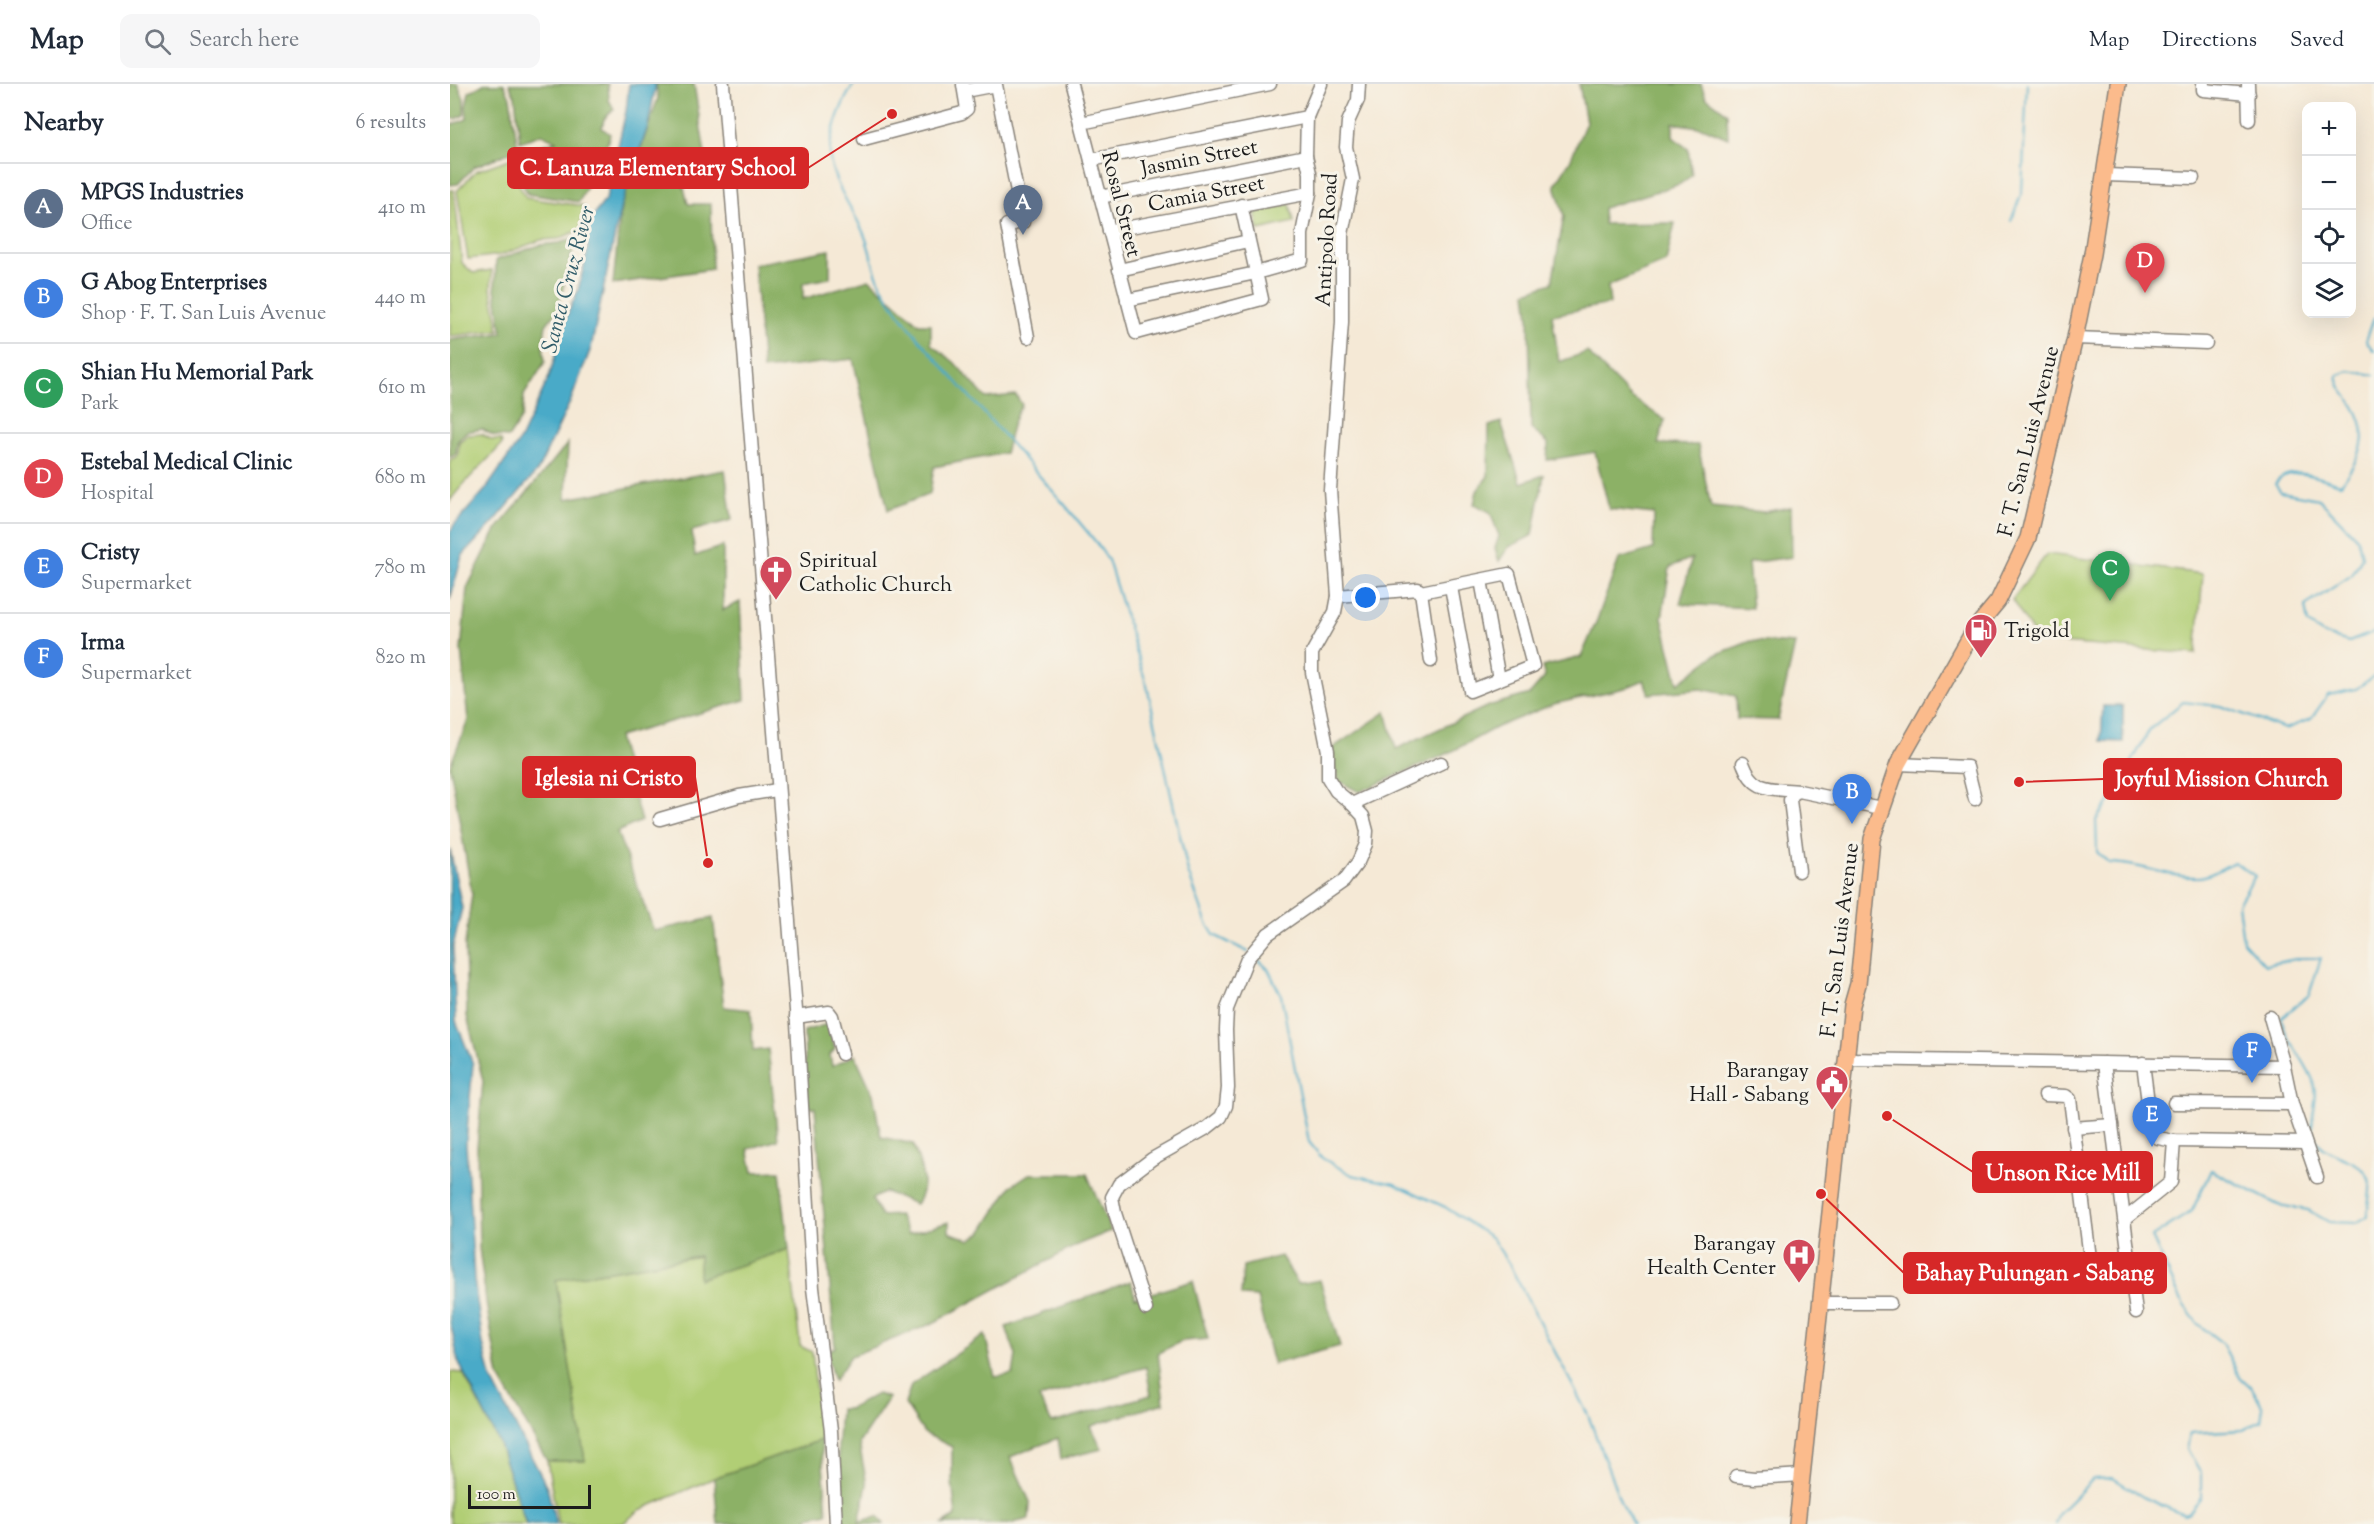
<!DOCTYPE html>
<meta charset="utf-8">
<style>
body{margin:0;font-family:"Sorts Mill Goudy",serif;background:#f6f6f7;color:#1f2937}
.controls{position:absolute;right:18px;top:18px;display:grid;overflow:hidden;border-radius:12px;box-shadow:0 6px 24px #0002}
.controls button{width:54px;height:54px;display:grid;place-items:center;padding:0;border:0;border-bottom:2px solid #e0e1e3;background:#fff;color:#1f2937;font:30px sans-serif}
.scale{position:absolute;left:18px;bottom:15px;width:123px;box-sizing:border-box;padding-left:6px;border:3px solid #1c1c1c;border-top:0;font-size:16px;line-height:21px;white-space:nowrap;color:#1c1c1c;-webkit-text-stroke:4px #f7f3e8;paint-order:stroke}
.you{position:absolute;left:916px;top:514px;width:21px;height:21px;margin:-15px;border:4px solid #fff;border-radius:50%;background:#1a73e8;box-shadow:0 0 0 9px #1a73e833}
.badge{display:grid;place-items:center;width:39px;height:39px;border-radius:50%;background:#2563eb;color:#fff;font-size:20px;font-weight:700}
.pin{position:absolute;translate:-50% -50px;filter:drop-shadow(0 2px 3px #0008)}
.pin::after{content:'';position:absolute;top:32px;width:21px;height:18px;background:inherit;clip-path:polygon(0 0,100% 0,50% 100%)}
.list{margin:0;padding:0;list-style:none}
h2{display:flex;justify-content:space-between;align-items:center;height:78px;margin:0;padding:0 24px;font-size:26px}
h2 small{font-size:20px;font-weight:400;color:#747a83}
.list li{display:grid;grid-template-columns:39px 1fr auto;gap:18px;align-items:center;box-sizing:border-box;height:90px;padding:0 24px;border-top:2px solid #e0e1e3}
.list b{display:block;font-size:22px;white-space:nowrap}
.list p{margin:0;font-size:20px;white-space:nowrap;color:#747a83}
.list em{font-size:20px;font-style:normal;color:#747a83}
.icon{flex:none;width:33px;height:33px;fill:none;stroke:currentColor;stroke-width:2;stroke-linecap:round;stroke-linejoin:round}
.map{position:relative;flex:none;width:1924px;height:1440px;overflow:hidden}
header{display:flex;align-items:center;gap:36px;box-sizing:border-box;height:84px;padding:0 30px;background:#fff;border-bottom:2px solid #e0e1e3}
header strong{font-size:28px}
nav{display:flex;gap:33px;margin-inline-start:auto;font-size:21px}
.search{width:420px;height:54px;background:#f6f6f7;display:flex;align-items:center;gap:15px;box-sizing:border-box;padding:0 21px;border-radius:12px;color:#747a83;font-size:22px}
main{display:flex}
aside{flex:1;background:#fff}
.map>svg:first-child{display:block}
.green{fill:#b1ce74;stroke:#667548;stroke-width:1.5}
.forest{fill:#8cb166;stroke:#546641;stroke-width:1.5;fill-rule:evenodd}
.water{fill:#49aac8;stroke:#326372;stroke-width:1.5}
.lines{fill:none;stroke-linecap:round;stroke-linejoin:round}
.stream{stroke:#49aac8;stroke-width:2}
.minor-casing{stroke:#888279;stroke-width:15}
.major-casing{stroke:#888279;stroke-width:18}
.minor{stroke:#fff;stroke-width:12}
.major{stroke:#fbbb8c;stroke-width:15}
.labels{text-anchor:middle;stroke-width:6;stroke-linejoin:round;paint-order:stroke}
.street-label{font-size:21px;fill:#1c1c1c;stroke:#f7f3e8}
.poi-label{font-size:21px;fill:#1c1c1c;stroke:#f7f3e8;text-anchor:start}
.water-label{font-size:22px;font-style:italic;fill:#305c69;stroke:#f7f3e8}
.leader{fill:none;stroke:#d62828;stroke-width:2}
.callout-dot{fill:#d62828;stroke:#f7f3e8;stroke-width:2}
.callout{fill:#d62828;stroke:#d62828;stroke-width:2}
.callout-label{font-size:22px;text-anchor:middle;font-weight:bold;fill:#fff}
</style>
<header>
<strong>Map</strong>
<div class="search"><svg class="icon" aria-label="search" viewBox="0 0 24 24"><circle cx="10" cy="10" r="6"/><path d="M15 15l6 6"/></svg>Search here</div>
<nav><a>Map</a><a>Directions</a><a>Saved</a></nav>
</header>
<main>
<aside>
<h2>Nearby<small>6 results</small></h2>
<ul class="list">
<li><span class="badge" style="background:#5c6f8a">A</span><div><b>MPGS Industries</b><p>Office</p></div><em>410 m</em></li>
<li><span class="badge" style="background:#3f7fe0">B</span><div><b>G Abog Enterprises</b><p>Shop · F. T. San Luis Avenue</p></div><em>440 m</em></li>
<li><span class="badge" style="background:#2e9e5b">C</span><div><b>Shian Hu Memorial Park</b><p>Park</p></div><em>610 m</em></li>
<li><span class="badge" style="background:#e0444e">D</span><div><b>Estebal Medical Clinic</b><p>Hospital</p></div><em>680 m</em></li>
<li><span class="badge" style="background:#3f7fe0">E</span><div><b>Cristy</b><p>Supermarket</p></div><em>780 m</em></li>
<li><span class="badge" style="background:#3f7fe0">F</span><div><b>Irma</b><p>Supermarket</p></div><em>820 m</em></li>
</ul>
</aside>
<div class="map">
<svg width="1924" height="1440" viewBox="0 0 1924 1440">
<rect width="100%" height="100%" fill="#f7f3e8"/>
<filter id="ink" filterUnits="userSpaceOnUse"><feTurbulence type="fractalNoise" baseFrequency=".0167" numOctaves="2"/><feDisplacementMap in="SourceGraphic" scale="12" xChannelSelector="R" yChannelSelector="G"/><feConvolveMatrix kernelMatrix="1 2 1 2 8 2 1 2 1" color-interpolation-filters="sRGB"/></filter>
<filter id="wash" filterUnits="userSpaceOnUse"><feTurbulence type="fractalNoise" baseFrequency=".008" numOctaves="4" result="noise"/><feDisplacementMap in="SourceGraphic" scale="24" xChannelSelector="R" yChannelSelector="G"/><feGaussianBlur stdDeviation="1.35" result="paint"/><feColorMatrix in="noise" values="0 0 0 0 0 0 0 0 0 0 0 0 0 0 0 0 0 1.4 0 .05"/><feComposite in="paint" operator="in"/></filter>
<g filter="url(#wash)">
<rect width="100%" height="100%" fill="#f5e9d6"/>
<g class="green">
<polygon points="70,71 70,87 66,95 76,114 134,122 130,146 108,155 91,156 51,171 18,175 7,107 26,87"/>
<polygon points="0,106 4,106 12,179 23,189 42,186 41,205 49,246 0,252"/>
<polygon points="840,120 844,138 809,146 805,129"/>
<path d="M32,350L42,356H51L52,360C35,380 14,396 0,417V376L8,372L9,358L18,351Z"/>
<polygon points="1597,470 1753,490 1746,570 1588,557 1562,516"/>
<polygon points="339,1165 350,1262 362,1268 371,1356 264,1394 190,1426 172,1440 108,1440 97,1377 135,1377 105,1196 250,1172 250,1194"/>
<polygon points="0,1288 13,1289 48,1357 76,1440 0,1440"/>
</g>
<g class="forest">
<polygon points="0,0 8,0 14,15 14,31 6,35 0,34"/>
<polygon points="34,0 54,0 60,13 68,65 24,83 8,100 0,101 0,41 17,35 16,22 19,8"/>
<polygon points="59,0 158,0 159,16 164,25 154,35 152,44 160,50 155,68 137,88 139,99 129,118 78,110 70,96 75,86 75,66 106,57 92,50 70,58 65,12"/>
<polygon points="206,0 244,0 257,83 229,83 238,120 261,120 262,185 163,200 171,122 208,14"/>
<polygon points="1129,0 1251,0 1256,13 1277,29 1278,54 1255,44 1223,39 1223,53 1238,65 1242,91 1230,100 1153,124 1154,140 1225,139 1216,178 1158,202 1160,220 1102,231 1109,278 1137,268 1181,313 1215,336 1208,360 1248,361 1261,423 1314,428 1341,423 1342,473 1298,479 1302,524 1230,520 1242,474 1220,483 1212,534 1228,599 1265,571 1301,557 1345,560 1328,636 1287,635 1286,612 1251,605 1199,610 1194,596 1175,604 1104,620 1047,643 999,669 909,708 889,697 878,667 936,628 946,665 1038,622 1080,610 1095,593 1092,583 1131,573 1147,536 1169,475 1203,465 1204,430 1159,425 1145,368 1097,376 1098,359 1081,345 1079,234 1076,208 1102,199 1114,132 1105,101 1120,77 1136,38"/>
<polygon points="126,154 107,227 96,241 93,261 95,278 74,311 72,333 59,353 44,352 32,345 16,348 7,358 6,370 0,373 0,256 52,249 45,205 46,176 90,161 109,159"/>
<path d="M380,166V194L353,199V215L419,195L469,240H481V260L504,278L536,314L566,311L572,321C560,339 561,350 555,369L484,383L480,410L438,426L403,275L313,286L304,180Z"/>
<polygon points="1051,338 1071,399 1094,391 1083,451 1059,463 1049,477 1045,464 1049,452 1040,428 1024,420 1027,407 1038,392 1039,342"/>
<polygon points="118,359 116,415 275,386 282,436 242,447 245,472 273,462 273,526 290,518 295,616 168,653 191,737 167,748 204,847 263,834 274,923 301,926 303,967 318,965 328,1056 298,1065 303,1088 330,1087 339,1165 249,1195 249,1172 106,1196 135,1377 97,1377 49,1293 37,1224 29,1164 27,1063 33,997 17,932 15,860 22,810 0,682 18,636 11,566 17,504 46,446"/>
<path d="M378,940L385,965L380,971L382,982L405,971L423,1010L431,1053L463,1060C470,1080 480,1101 466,1120L435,1108L422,1115L431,1132L449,1131L458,1150L499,1138V1148L520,1156L531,1149L561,1102L579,1090H637L661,1147L629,1160L481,1240L401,1272L384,1297L376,1268L385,1263L365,1024L357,1023L354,947Z"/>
<polygon points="831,1172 848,1200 870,1196 890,1262 823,1280 807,1213 791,1212 793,1182"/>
<path d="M681,1197L685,1214L743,1197L758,1255L732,1257L708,1269L714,1319L641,1342L652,1365L611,1375L608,1354L560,1373L580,1418L579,1435L559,1440H493L506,1432L502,1398V1363L474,1349L455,1320L461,1301L535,1251L545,1293L563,1290L566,1271L556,1243ZM696,1283L701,1311L602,1339L589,1314Z"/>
<polygon points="427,1310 439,1314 409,1359 417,1401 409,1438 428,1432 434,1440 391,1440 388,1357 390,1325 399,1325"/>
<polygon points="371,1356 377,1429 358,1433 359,1440 268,1440 264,1394"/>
</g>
<g class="water">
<polygon points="179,0 206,0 198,42 171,122 141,264 121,316 88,386 44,438 12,472 0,516 0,448 4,441 36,405 70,356 99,293 118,229 128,206 138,165 135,143 156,115 176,27"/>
<polygon points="1653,622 1673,622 1673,658 1651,657"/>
<polygon points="0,765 12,824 3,862 6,937 23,980 16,1059 24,1195 33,1260 41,1294 97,1403 106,1440 76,1440 48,1357 8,1277 0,1236"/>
</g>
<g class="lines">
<g class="stream">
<path d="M404,0C393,16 381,46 380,65C377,92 404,126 414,150C420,164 422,180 428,194C438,217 454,236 469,255L614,420L645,457L658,476L697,602L738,788L756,838L764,851L798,868"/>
<polyline points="1561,137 1572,108 1577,0"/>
<polyline points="1924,234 1916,257 1924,267"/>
<path d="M1924,291L1899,287L1887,292C1889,305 1896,310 1903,321C1923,352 1910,373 1891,400C1871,395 1838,379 1825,400L1831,408L1869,415L1908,455L1912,473L1902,491L1855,522L1858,540L1875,551L1899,558L1924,548"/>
<polyline points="805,873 818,885 831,911 859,1058 872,1074 902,1091 945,1100 995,1123 1042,1154 1059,1180 1138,1331 1172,1422 1183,1440"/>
<path d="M1605,1440L1609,1429L1643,1395L1663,1394L1693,1413L1734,1431L1739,1429L1751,1414V1389L1737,1365L1740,1349L1793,1346L1811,1337L1813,1323L1802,1304L1789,1292L1772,1259L1748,1240L1733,1220L1702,1153L1742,1127L1761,1086L1828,1121L1858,1126L1879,1138L1906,1139L1918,1132C1917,1122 1921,1108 1920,1100C1917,1072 1876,1076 1865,1054C1857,1037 1870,1017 1864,999C1856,976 1837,959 1831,934L1859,911L1871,874H1851L1815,881L1793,857L1788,820L1805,792L1784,778C1774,783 1760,793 1749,793C1719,794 1690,779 1659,779L1647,768L1646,736L1662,714L1700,645L1733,618L1770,622L1835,645L1861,635L1878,611L1906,605L1924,592"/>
</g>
</g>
</g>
<g filter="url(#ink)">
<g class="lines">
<g class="minor-casing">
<g id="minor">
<polyline points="273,0 347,939 363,1204 381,1347 386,1440"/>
<polyline points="621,0 686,249 812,215 791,121"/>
<polyline points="1753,0 1753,6 1799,10"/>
<polyline points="1798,0 1799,36"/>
<polyline points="515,7 546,1 573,138 557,141 578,253"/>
<polyline points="631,39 820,0"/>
<polyline points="414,55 512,29 517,25 513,1"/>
<polyline points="641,76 857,33"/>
<polyline points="1655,91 1743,94"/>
<polyline points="650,113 856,72"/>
<polyline points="659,147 860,109"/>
<polyline points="669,186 798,157"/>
<polyline points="677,216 806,189 852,176 852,150 860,109 860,89 856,72 857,33 871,0"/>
<polyline points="1625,254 1756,259"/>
<polyline points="1031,496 1049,595"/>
<polyline points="971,508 1059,490 1083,582 1020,607 1001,503"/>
<polyline points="888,512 968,505 971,508 981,577"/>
<path d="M1293,679C1304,709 1321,704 1349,707"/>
<polyline points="1448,680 1517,683 1525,715"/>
<polyline points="902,720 991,679"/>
<polyline points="210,735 289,712 327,706"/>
<polyline points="1349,787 1340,716 1343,710 1349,707 1431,724"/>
<polyline points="346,933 379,928 382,932 392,970"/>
<polyline points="1820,933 1834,982 1842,1020 1867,1093"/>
<polyline points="1397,975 1834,982"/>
<polyline points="1654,979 1686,1228"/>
<polyline points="1693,979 1701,1042 1708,1054 1724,1057 1855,1059"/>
<polyline points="1595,1011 1616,1012 1620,1015 1643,1198 1683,1194"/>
<polyline points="1724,1019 1842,1020"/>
<polyline points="1623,1044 1662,1041"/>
<polyline points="1675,1135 1721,1098 1724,1057"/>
<polyline points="1370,1219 1440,1219"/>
<polyline points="696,1225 665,1129 662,1113 669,1100 702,1075 757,1044 771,1033 776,1022 778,1004 776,946 777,925 797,875 818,850 894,797 908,778 916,760 917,747 913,732 902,720 886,707 878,694 878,667 862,588 862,569 885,528 888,512 880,406 892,238 892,150 903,95 896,63 898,38 908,16 909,0"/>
<polyline points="1286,1392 1304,1394 1352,1391"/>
</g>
</g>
<g class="major-casing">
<polyline id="major" points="1347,1440 1402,921 1408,900 1422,755 1448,680 1524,546 1548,517 1578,454 1625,254 1642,170 1668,0"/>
</g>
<use href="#minor" class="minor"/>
<use href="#major" class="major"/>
</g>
</g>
<defs>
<g id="church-pin" transform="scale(1.725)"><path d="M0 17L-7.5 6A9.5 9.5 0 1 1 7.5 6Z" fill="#d1495b" stroke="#f7f3e8"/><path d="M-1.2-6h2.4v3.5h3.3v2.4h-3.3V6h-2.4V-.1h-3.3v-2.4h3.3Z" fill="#fff"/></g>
<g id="fuel-pin" transform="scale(1.725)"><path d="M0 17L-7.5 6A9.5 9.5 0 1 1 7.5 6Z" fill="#d1495b" stroke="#f7f3e8"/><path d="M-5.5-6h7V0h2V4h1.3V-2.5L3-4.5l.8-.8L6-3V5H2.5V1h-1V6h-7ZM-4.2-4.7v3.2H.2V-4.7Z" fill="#fff"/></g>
<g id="civic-pin" transform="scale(1.725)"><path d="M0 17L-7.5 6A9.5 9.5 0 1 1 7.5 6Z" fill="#d1495b" stroke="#f7f3e8"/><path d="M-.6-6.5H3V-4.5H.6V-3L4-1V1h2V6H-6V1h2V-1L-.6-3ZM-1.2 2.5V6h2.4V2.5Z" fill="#fff"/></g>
<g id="hospital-pin" transform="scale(1.725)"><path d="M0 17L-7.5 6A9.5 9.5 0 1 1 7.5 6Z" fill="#d1495b" stroke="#f7f3e8"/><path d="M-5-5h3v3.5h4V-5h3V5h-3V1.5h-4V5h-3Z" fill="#fff"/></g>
</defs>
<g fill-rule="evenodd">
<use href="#church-pin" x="326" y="488"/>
<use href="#fuel-pin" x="1531" y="546"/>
<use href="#civic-pin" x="1382" y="998"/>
<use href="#hospital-pin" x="1349" y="1171"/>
</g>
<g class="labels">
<g class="street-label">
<text transform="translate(749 73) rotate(-11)" y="7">Jasmin Street</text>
<text transform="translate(756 109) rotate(-11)" y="7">Camia Street</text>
<text transform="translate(672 120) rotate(76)" y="7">Rosal Street</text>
<text transform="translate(876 156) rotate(-87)" y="7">Antipolo Road</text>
<text transform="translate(1578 357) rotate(-76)" y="7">F. T. San Luis Avenue</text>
<text transform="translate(1389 856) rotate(-83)" y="7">F. T. San Luis Avenue</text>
</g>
<g class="poi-label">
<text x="349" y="483">Spiritual<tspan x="349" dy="24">Catholic Church</tspan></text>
<text x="1554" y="553">Trigold</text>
<text x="1359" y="993" text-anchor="end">Barangay<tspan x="1359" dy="24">Hall - Sabang</tspan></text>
<text x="1326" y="1166" text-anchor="end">Barangay<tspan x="1326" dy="24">Health Center</tspan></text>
</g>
<g class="water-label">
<text transform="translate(117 195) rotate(-75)" y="8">Santa Cruz River</text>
</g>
</g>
<path class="leader" d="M442 30L358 84M258 779L245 693M1569 698L1654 695M1437 1032L1523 1088M1371 1110L1454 1189"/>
<g class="callout-dot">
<circle cx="442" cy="30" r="6"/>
<circle cx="258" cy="779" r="6"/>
<circle cx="1569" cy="698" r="6"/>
<circle cx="1437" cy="1032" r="6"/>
<circle cx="1371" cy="1110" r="6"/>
</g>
<g class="callout">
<rect x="58" y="64" width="300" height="40" rx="6"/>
<rect x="73" y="673" width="172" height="40" rx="6"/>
<rect x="1654" y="675" width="237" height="40" rx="6"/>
<rect x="1523" y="1068" width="179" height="40" rx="6"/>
<rect x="1454" y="1169" width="262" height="40" rx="6"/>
</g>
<g class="callout-label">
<text x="208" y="91">C. Lanuza Elementary School</text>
<text x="159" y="701">Iglesia ni Cristo</text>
<text x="1772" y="702">Joyful Mission Church</text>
<text x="1613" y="1096">Unson Rice Mill</text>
<text x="1585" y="1196">Bahay Pulungan - Sabang</text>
</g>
</svg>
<div class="controls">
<button>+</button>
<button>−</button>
<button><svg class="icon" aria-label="locate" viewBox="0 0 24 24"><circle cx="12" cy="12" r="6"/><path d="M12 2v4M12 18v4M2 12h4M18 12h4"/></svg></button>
<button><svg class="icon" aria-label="layers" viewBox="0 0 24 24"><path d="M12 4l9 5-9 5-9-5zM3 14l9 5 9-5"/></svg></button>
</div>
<div class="scale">100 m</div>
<div class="you"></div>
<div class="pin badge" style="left:573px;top:151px;background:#5c6f8a">A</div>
<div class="pin badge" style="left:1402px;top:740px;background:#3f7fe0">B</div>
<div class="pin badge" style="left:1660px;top:517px;background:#2e9e5b">C</div>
<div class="pin badge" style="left:1695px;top:209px;background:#e0444e">D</div>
<div class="pin badge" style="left:1702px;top:1063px;background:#3f7fe0">E</div>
<div class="pin badge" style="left:1802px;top:999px;background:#3f7fe0">F</div>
</div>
</main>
